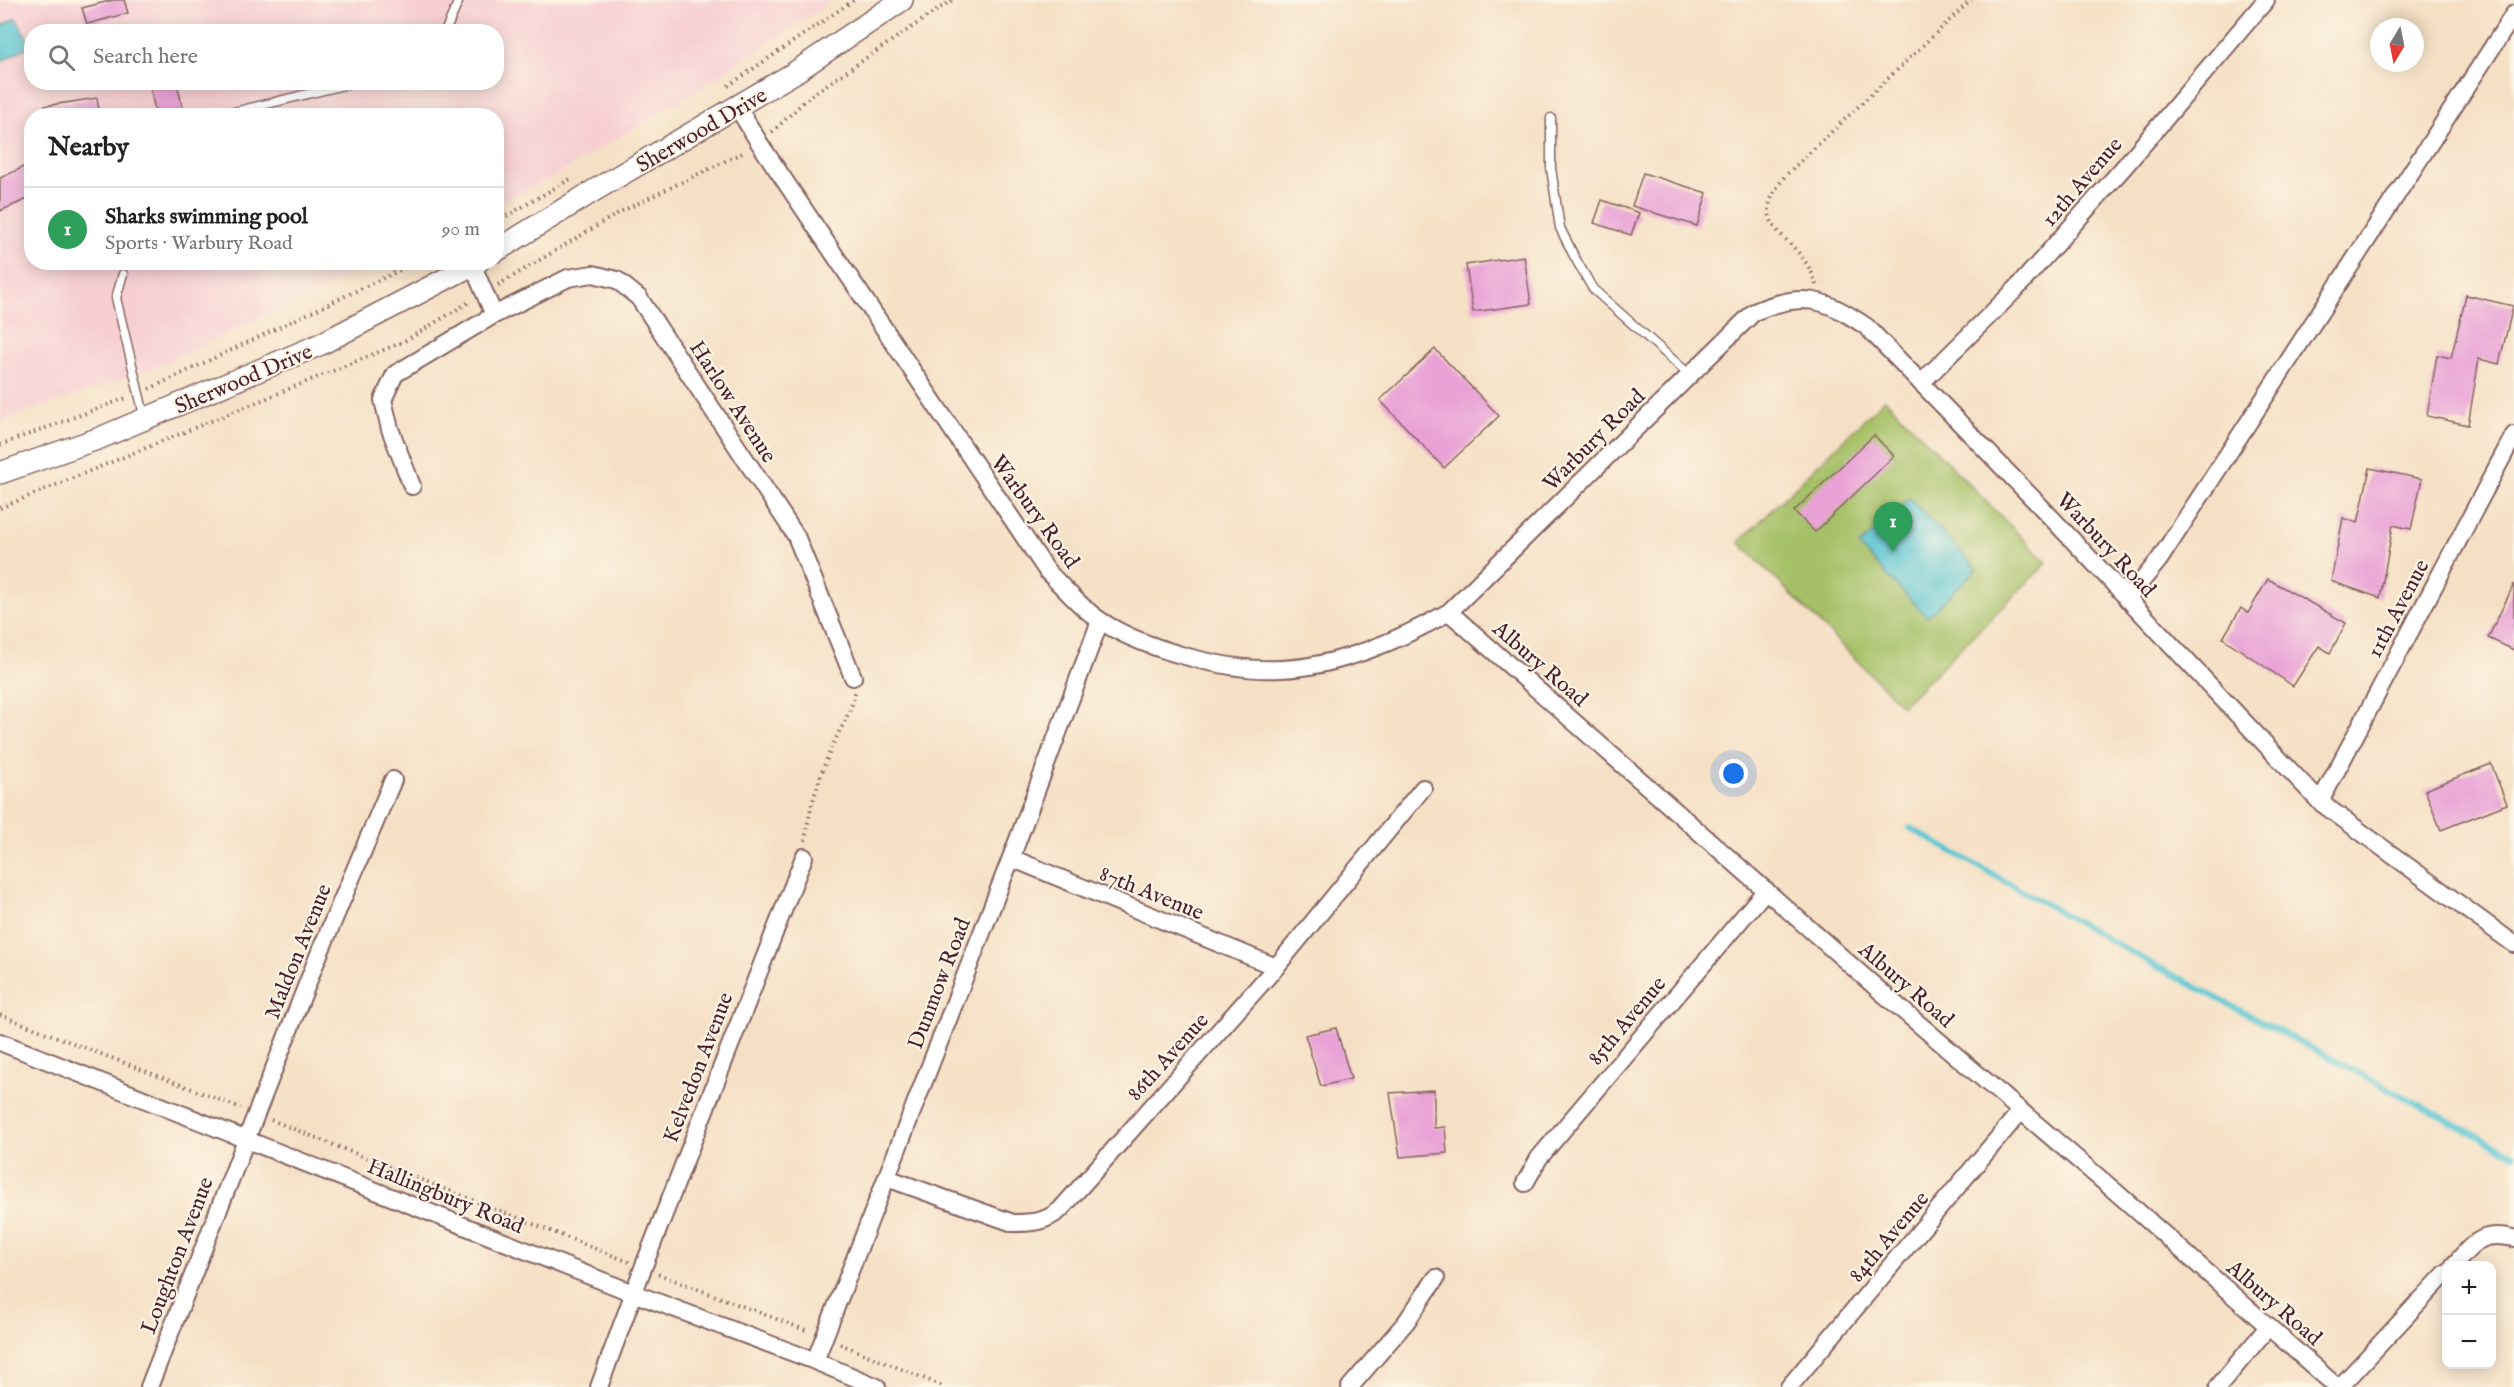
<!DOCTYPE html>
<meta charset="utf-8">
<style>
body{margin:0;font-family:"IM FELL English",serif;background:#f6f6f6;color:#222}
.controls{position:absolute;right:18px;bottom:18px;display:grid;overflow:hidden;border-radius:12px;box-shadow:0 3px 15px #0003}
.controls button{width:54px;height:54px;display:grid;place-items:center;padding:0;border:0;border-bottom:2px solid #e0e0e0;background:#fff;color:#222;font:30px sans-serif}
.compass{position:absolute;left:2370px;top:18px;width:54px;height:54px;border-radius:50%;background:#fff;box-shadow:0 3px 15px #0003;rotate:190deg}
.you{position:absolute;left:1734px;top:774px;width:21px;height:21px;margin:-15px;border:4px solid #fff;border-radius:50%;background:#1a73e8;box-shadow:0 0 0 9px #1a73e833}
.badge{display:grid;place-items:center;width:39px;height:39px;border-radius:50%;background:#d93025;color:#fff;font-size:20px;font-weight:700}
.pin{position:absolute;translate:-50% -50px;filter:drop-shadow(0 2px 3px #0008)}
.pin::after{content:'';position:absolute;top:32px;width:21px;height:18px;background:inherit;clip-path:polygon(0 0,100% 0,50% 100%)}
.list{margin:0;padding:0;list-style:none}
h2{display:flex;justify-content:space-between;align-items:center;height:78px;margin:0;padding:0 24px;font-size:26px}
h2 small{font-size:20px;font-weight:400;color:#767676}
.list li{display:grid;grid-template-columns:39px 1fr auto;gap:18px;align-items:center;box-sizing:border-box;height:84px;padding:0 24px;border-top:2px solid #e0e0e0}
.list b{display:block;font-size:22px;white-space:nowrap}
.list p{margin:0;font-size:20px;white-space:nowrap;color:#767676}
.list em{font-size:20px;font-style:normal;color:#767676}
.icon{flex:none;width:33px;height:33px;fill:none;stroke:currentColor;stroke-width:2;stroke-linecap:round;stroke-linejoin:round}
.map{position:relative;flex:none;width:2514px;height:1387px;overflow:hidden}
.search{position:absolute;background:#fff;box-shadow:0 3px 15px #0003;left:24px;top:24px;width:480px;height:66px;display:flex;align-items:center;gap:15px;box-sizing:border-box;padding:0 21px;border-radius:24px;color:#767676;font-size:22px}
.panel{position:absolute;background:#fff;box-shadow:0 3px 15px #0003;left:24px;top:108px;width:480px;height:162px;border-radius:24px}
.map>svg:first-child{display:block}
.built{fill:#f7cfd3;fill-rule:evenodd}
.green{fill:#a5c066;stroke:#787048;stroke-width:1.5}
.water{fill:#59c5d2;stroke:#52727e;stroke-width:1.5}
.lines{fill:none;stroke-linecap:round;stroke-linejoin:round}
.stream{stroke:#59c5d2;stroke-width:6}
.building{fill:#e9a2d6}
.service-casing{stroke:#866361;stroke-width:11}
.minor-casing{stroke:#866361;stroke-width:20}
.tertiary-casing{stroke:#866361;stroke-width:24}
.path{stroke:#866361;stroke-width:4;stroke-dasharray:1.5 4.5;stroke-linecap:butt}
.service{stroke:#fff;stroke-width:8}
.minor{stroke:#fff;stroke-width:16}
.tertiary{stroke:#fff;stroke-width:21}
.labels{text-anchor:middle;stroke-width:4.5;stroke-linejoin:round;paint-order:stroke}
.street-label{font-size:22px;fill:#4a1f2b;stroke:#fcf5e5}
</style>
<div class="map">
<svg width="2514" height="1387" viewBox="0 0 2514 1387">
<rect width="100%" height="100%" fill="#fcf5e5"/>
<filter id="ink" filterUnits="userSpaceOnUse"><feTurbulence type="fractalNoise" baseFrequency=".0167" numOctaves="2"/><feDisplacementMap in="SourceGraphic" scale="12" xChannelSelector="R" yChannelSelector="G"/><feConvolveMatrix kernelMatrix="1 2 1 2 8 2 1 2 1" color-interpolation-filters="sRGB"/></filter>
<filter id="wash" filterUnits="userSpaceOnUse"><feTurbulence type="fractalNoise" baseFrequency=".008" numOctaves="4" result="noise"/><feDisplacementMap in="SourceGraphic" scale="24" xChannelSelector="R" yChannelSelector="G"/><feGaussianBlur stdDeviation="1.35" result="paint"/><feColorMatrix in="noise" values="0 0 0 0 0 0 0 0 0 0 0 0 0 0 0 0 0 1.4 0 .05"/><feComposite in="paint" operator="in"/></filter>
<g filter="url(#wash)">
<rect width="100%" height="100%" fill="#f5e0c5"/>
<path class="built" d="M0,0H833L693,92L551,178L497,204L496,116H32V262L374,263L152,369L0,421ZM32,32H496V82H32Z"/>
<polygon class="green" points="1885,399 2047,563 1902,706 1739,542"/>
<g class="water">
<polygon points="16,18 31,45 0,62 0,26"/>
<polygon points="1909,498 1977,569 1927,617 1859,546"/>
</g>
<g class="lines">
<polyline class="stream" points="1910,828 2156,966 2514,1155"/>
</g>
<g id="blocks">
<g class="building">
<polygon points="113,0 124,0 128,13 87,24 82,8"/>
<polygon points="149,82 177,82 184,116 156,116"/>
<polygon points="97,98 100,116 46,116 45,106"/>
<polygon points="32,163 32,197 0,211 0,178"/>
<polygon points="1643,173 1707,193 1697,226 1632,206"/>
<polygon points="1602,200 1639,213 1631,235 1594,223"/>
<polygon points="1524,256 1531,304 1473,312 1466,265"/>
<polygon points="2466,295 2513,306 2499,364 2479,359 2468,425 2427,416 2437,355 2451,358"/>
<polygon points="1435,349 1499,416 1444,468 1380,400"/>
<polygon points="1874,435 1894,456 1815,532 1794,511"/>
<polygon points="2370,468 2422,479 2411,529 2393,525 2380,598 2331,581 2343,518 2358,523"/>
<polygon points="2268,579 2346,623 2330,653 2319,646 2293,686 2223,638 2241,608 2248,613"/>
<polygon points="2514,584 2514,650 2488,638"/>
<polygon points="2491,764 2507,804 2441,830 2425,790"/>
<polygon points="1336,1028 1351,1079 1321,1086 1305,1035"/>
<polygon points="1434,1090 1434,1128 1445,1127 1447,1153 1400,1157 1390,1093"/>
</g>
</g>
</g>
<g filter="url(#ink)">
<use href="#blocks" fill-opacity="0" stroke="#866361" stroke-width="1.5"/>
<g class="lines">
<g class="service-casing">
<g id="service">
<polyline points="445,32 459,0"/>
<polyline points="230,113 356,82"/>
<polyline points="1551,118 1551,168 1560,228 1575,258 1593,289 1690,375"/>
<polyline points="123,274 116,298 145,419"/>
</g>
</g>
<g class="minor-casing">
<g id="minor">
<path d="M738,108L760,144L1047,571C1064,588 1081,608 1101,621C1125,637 1153,647 1181,655C1213,664 1248,671 1281,669C1337,667 1400,640 1449,612L1754,312C1803,291 1824,298 1867,327L2044,510L2320,802L2514,944"/>
<polyline points="473,266 494,315"/>
<polyline points="1921,383 2016,289 2124,167 2266,0"/>
<polyline points="412,486 390,429 383,400 395,374 494,315 568,278 593,274 617,280 639,298 796,536 853,677"/>
<polyline points="2127,599 2159,560 2514,14"/>
<polyline points="1449,612 1879,990 2117,1193 2337,1387"/>
<polyline points="2320,802 2514,435"/>
<polyline points="1011,858 1276,967"/>
<polyline points="0,1042 633,1293 815,1361 877,1387"/>
<path d="M887,1178L1013,1223C1033,1223 1045,1222 1060,1210L1276,967L1423,788"/>
<polyline points="1525,1183 1539,1158 1766,890"/>
<path d="M2453,1266C2475,1242 2480,1231 2514,1238"/>
<polyline points="815,1361 1011,858 1100,621"/>
<polyline points="149,1387 317,959 393,780"/>
<polyline points="599,1387 643,1268 804,857"/>
<polyline points="1350,1387 1406,1322 1436,1278"/>
<polyline points="1789,1387 2020,1112"/>
<polyline points="2218,1387 2269,1326"/>
<polyline points="2340,1387 2446,1273"/>
</g>
</g>
<g class="tertiary-casing">
<g id="tertiary">
<polyline points="496,251 595,190 794,73 902,0"/>
<polyline points="0,473 100,438 321,344 478,262"/>
</g>
</g>
<g class="path">
<polyline points="728,86 854,0"/>
<polyline points="772,132 810,96 952,0"/>
<polyline points="496,222 572,178"/>
<polyline points="498,285 620,212 744,152"/>
<path d="M1816,285C1803,232 1738,232 1787,174L1971,0"/>
<polyline points="149,389 417,262"/>
<polyline points="0,445 126,398"/>
<polyline points="0,508 403,342 471,301"/>
<path d="M805,841C809,807 821,771 835,740C843,724 852,710 855,692"/>
<polyline points="0,1015 241,1108"/>
<polyline points="271,1120 629,1262"/>
<polyline points="658,1274 808,1331"/>
<polyline points="840,1344 945,1387"/>
</g>
<use href="#service" class="service"/>
<use href="#minor" class="minor"/>
<use href="#tertiary" class="tertiary"/>
</g>
</g>
<g class="labels">
<g class="street-label">
<text transform="translate(701 129) rotate(-30)" y="8">Sherwood Drive</text>
<text transform="translate(2081 181) rotate(-49)" y="8">12th Avenue</text>
<text transform="translate(243 378) rotate(-23)" y="8">Sherwood Drive</text>
<text transform="translate(734 401) rotate(57)" y="8">Harlow Avenue</text>
<text transform="translate(1593 439) rotate(-45)" y="8">Warbury Road</text>
<text transform="translate(1036 511) rotate(54)" y="8">Warbury Road</text>
<text transform="translate(2107 544) rotate(47)" y="8">Warbury Road</text>
<text transform="translate(2397 608) rotate(-62)" y="8">11th Avenue</text>
<text transform="translate(1541 663) rotate(41)" y="8">Albury Road</text>
<text transform="translate(1152 892) rotate(22)" y="8">87th Avenue</text>
<text transform="translate(297 951) rotate(-68)" y="8">Maldon Avenue</text>
<text transform="translate(938 983) rotate(-69)" y="8">Dunmow Road</text>
<text transform="translate(1907 984) rotate(41)" y="8">Albury Road</text>
<text transform="translate(1626 1020) rotate(-50)" y="8">85th Avenue</text>
<text transform="translate(1167 1056) rotate(-48)" y="8">86th Avenue</text>
<text transform="translate(697 1067) rotate(-69)" y="8">Kelvedon Avenue</text>
<text transform="translate(446 1195) rotate(22)" y="8">Hallingbury Road</text>
<text transform="translate(1888 1236) rotate(-50)" y="8">84th Avenue</text>
<text transform="translate(176 1255) rotate(-69)" y="8">Loughton Avenue</text>
<text transform="translate(2275 1302) rotate(41)" y="8">Albury Road</text>
</g>
</g>
</svg>
<div class="controls">
<button>+</button>
<button>−</button>
</div>
<svg class="compass" viewBox="-18 -18 36 36"><path d="M0-13l5 13h-10z" fill="#e53935"/><path d="M0 13l5-13h-10z" fill="#767676"/></svg>
<div class="you"></div>
<div class="pin badge" style="left:1893px;top:552px;background:#2e9e5b">1</div>
<div class="search"><svg class="icon" aria-label="search" viewBox="0 0 24 24"><circle cx="10" cy="10" r="6"/><path d="M15 15l6 6"/></svg>Search here</div>
<section class="panel">
<h2>Nearby<small></small></h2>
<ul class="list">
<li><span class="badge" style="background:#2e9e5b">1</span><div><b>Sharks swimming pool</b><p>Sports · Warbury Road</p></div><em>90 m</em></li>
</ul>
</section>
</div>
